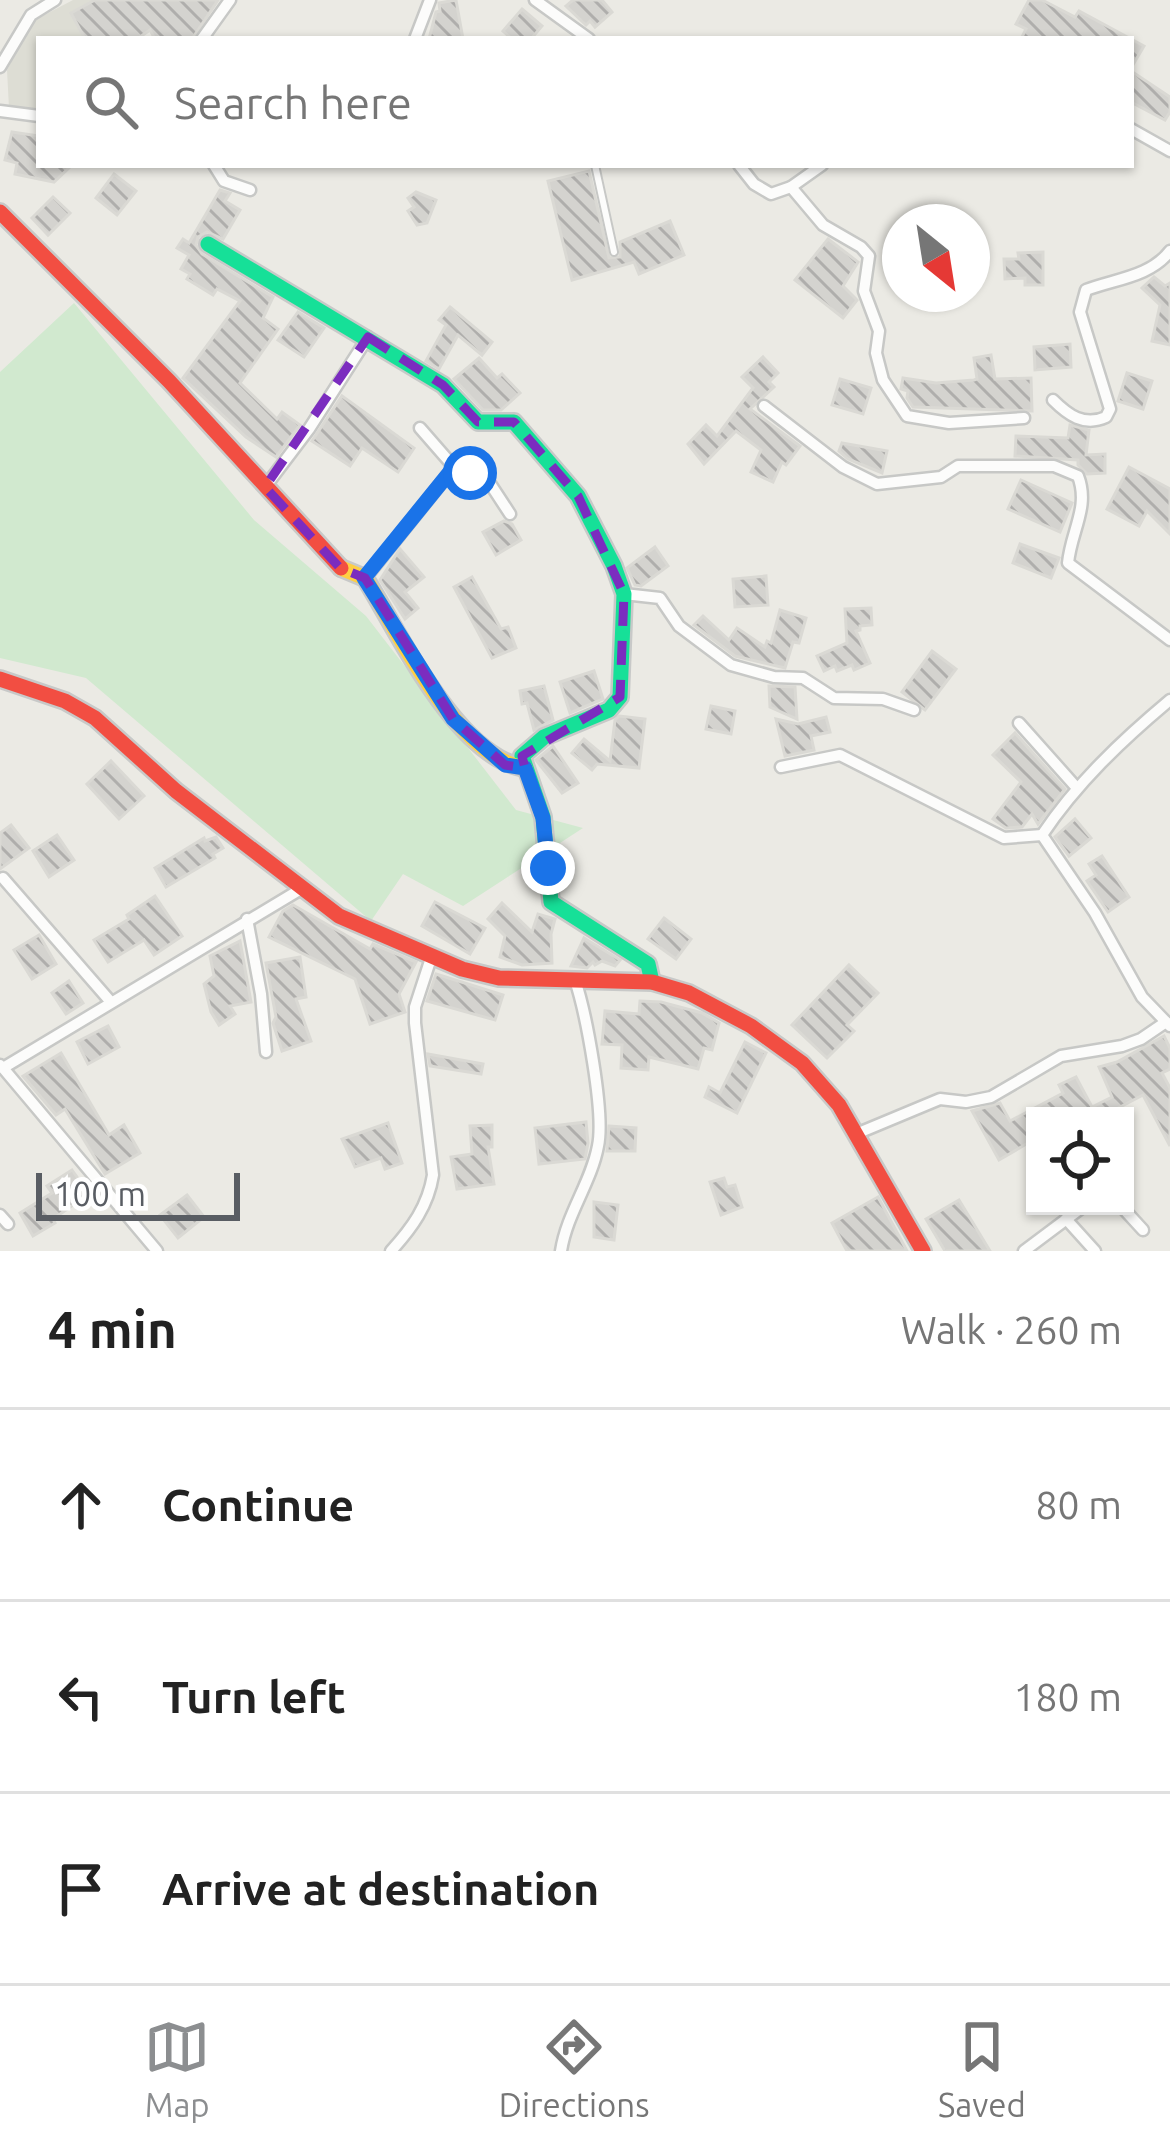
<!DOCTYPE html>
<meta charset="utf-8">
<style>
body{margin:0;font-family:Ubuntu,sans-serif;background:#f2f2f2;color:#222}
.controls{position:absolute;right:36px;bottom:36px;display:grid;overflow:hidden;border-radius:0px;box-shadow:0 3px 9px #0004}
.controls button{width:108px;height:108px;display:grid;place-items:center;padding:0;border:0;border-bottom:3px solid #e0e0e0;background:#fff;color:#222;font:60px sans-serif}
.compass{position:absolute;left:882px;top:204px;width:108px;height:108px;border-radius:50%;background:#fff;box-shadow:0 3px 9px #0004;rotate:150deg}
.scale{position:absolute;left:36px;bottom:30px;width:204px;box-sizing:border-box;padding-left:12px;border:6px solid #595d63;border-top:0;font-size:33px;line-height:42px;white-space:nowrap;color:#595d63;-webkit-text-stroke:9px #fff;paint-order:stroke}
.stop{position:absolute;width:36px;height:36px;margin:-27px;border:9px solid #1a73e8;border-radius:50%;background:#fff}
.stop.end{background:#1a73e8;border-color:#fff;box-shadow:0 3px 12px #0008}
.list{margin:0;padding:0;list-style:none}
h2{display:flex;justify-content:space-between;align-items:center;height:156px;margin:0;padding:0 48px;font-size:51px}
h2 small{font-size:39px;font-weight:400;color:#767676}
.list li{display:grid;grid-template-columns:78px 1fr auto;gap:36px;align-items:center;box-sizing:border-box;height:192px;padding:0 48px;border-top:3px solid #e0e0e0}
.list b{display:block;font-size:45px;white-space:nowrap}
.list em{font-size:39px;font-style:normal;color:#767676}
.icon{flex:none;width:66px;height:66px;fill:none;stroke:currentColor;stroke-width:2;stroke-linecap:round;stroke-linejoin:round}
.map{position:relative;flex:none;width:1170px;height:1251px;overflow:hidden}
.search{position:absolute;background:#fff;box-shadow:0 3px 9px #0004;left:36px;right:36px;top:36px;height:132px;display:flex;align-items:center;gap:30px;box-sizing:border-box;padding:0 42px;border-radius:0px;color:#767676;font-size:45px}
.sheet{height:732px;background:#fff}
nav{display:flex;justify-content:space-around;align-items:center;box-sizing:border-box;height:168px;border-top:3px solid #e0e0e0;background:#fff;font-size:33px;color:#767676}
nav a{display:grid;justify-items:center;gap:6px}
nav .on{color:#8c8e90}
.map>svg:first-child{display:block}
.education{fill:#ddddd4}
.green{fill:#d1e9cf}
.building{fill:url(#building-back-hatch);stroke:#dad9d4;stroke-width:3}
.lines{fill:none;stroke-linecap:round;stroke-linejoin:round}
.lane-casing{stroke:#c7c8c6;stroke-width:10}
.street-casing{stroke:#c7c8c6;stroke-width:15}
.fast-casing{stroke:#c8c9c8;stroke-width:20}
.slow-casing{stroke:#c8c9c8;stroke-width:20}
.jam-casing{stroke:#c8c9c8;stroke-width:20}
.lane{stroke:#fcfcfb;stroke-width:6}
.street{stroke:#fcfcfb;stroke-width:10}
.fast{stroke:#16e098;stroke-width:15}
.slow{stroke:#ffcf43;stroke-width:15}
.jam{stroke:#f24e42;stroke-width:15}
.route{stroke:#1a73e8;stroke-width:15}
.marked{fill:none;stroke:#7b2cbf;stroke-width:9;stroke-dasharray:24 15;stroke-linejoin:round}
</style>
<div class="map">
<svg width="1170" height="1251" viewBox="0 0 1170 1251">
<defs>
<pattern id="building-back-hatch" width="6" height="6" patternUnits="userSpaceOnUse" patternTransform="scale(3)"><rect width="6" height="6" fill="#d4d3cf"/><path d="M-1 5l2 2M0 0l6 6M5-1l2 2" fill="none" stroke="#afaeac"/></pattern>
</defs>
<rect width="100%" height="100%" fill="#ebeae4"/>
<polygon class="education" points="73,0 107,0 132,39 39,39 39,111 9,108 7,70 33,21"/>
<polygon class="green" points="74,303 254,520 366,616 516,810 583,828 463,906 403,874 371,921 86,678 0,658 0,372"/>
<g class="building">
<polygon points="95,0 218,0 192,39 155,39 150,30 137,39 85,39 71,13"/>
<polygon points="456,0 463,39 429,39 436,12 440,11 439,3"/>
<polygon points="573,0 602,0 612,12 595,27 590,21 586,25 566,6"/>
<polygon points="1029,0 1042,0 1075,17 1079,11 1144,46 1131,68 1131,39 1021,39 1026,29 1016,24"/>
<polygon points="522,9 542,26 531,39 512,39 503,31"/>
<polygon points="1131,71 1170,97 1170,112 1165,120 1131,102"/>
<polygon points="12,132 39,136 39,165 72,165 54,182 15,174 17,163 5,160"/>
<polygon points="589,171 609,258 620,257 620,242 670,221 684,255 639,274 634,262 572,280 548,181"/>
<polygon points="114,174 136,191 117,215 96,198"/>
<polygon points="220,190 230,193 225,201 240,210 223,239 207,232 198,237 196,245 202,254 273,297 263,318 278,329 240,383 277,419 282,412 300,425 276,457 246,437 183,378 240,301 217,289 213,295 187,279 190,274 181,269 189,255 177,248 183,239 189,243"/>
<polygon points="416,192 436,200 427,223 417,225 408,211 414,207 408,198"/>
<polygon points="53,197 70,213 48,235 32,218"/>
<polygon points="828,239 858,262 843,286 857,300 843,318 795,280"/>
<polygon points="1043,252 1043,285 1025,285 1025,278 1005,279 1004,259 1019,259 1018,253"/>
<polygon points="1154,277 1165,286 1170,283 1170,345 1152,341 1160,305 1142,288"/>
<polygon points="450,307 492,342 482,355 458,335 439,369 426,361 446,325 439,320"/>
<polygon points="298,312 324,328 304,357 278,340"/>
<polygon points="1070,344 1071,367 1035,370 1034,347"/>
<polygon points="991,355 995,379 1031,378 1032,411 913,407 907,398 908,391 901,389 903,378 936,383 974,380 977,379 974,358"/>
<polygon points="763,357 778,373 769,382 774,387 750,409 800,446 786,465 782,462 773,482 751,472 761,450 736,431 704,464 688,444 706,425 717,436 753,388 742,377"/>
<polygon points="479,358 497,378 502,374 520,393 501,410 483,410 454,379"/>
<polygon points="1127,373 1152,381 1143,409 1118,401"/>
<polygon points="840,379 871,388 863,414 832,405"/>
<polygon points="342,396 414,448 398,472 362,448 350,466 312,441"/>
<polygon points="1070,425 1089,430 1086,455 1105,454 1105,473 1087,474 1078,465 1078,460 1015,456 1016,436 1068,438"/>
<polygon points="842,443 887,451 882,473 848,459 839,451"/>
<polygon points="1129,467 1170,489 1170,534 1147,511 1139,526 1107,509"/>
<polygon points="1021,480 1072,503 1060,532 1008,509"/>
<polygon points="504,521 512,524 521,540 496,555 483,532"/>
<polygon points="1020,544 1059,558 1051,578 1013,563"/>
<polygon points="655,547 668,566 641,586 635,585 627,568"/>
<polygon points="400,549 424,577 405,592 418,608 405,619 380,580"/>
<polygon points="766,576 768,605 735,607 733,579"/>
<polygon points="472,577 501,629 508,627 516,648 492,658 454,587"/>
<polygon points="871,608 872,625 860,626 860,630 856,631 870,663 854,670 852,665 837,671 835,666 824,671 817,656 847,643 845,609"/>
<polygon points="780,610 806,618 799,643 793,642 785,668 735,656 694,625 703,616 729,640 737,628 765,647 767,641 771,643"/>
<polygon points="932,651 956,669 925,710 902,692"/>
<polygon points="594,671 603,699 570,713 560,682"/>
<polygon points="544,686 553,720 534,730 527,703 522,704 520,691"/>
<polygon points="769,686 795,687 797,719 770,707"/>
<polygon points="711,706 735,711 731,734 706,729"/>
<polygon points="619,716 645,719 639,768 597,764 592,770 572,753 584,739 610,761 615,720"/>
<polygon points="826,717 830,732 811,736 814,750 785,756 776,719 798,724"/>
<polygon points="1015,733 1065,789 1038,824 1032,814 1022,827 1006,828 993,819 1021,782 993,755"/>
<polygon points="553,746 578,783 562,793 536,760"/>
<polygon points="111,761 144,796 119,819 87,784"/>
<polygon points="1075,819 1091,838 1069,856 1055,837"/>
<polygon points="11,825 29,848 0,869 0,833"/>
<polygon points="57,835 74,860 49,877 33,851"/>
<polygon points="216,837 223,848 213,854 215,858 166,887 155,868 204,838 205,841"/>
<polygon points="1102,856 1129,897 1108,912 1087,881 1096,875 1089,864"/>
<polygon points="155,896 182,936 154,955 144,940 108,962 94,940 129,919 127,915"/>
<polygon points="435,902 485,928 470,954 422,926"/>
<polygon points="502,903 532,932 538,914 555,919 551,934 552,963 522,965 500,957 505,936 488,919"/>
<polygon points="293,905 370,949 373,944 416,962 399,994 405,1012 370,1024 355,979 269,937 283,911"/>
<polygon points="664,918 691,939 676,959 648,939"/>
<polygon points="39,935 56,964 32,979 14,950"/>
<polygon points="584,938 620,960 615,966 602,961 595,965 593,962 587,968 571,966"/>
<polygon points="240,941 251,1002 230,1006 235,1014 219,1025 211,1012 204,984 214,976 210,956"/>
<polygon points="300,957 306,997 296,999 311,1041 282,1051 273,1023 276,1017 266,963"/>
<polygon points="849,965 878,993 847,1025 854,1031 827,1058 792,1025"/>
<polygon points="436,974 503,995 495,1020 427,1001"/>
<polygon points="69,981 83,1003 66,1014 52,993"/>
<polygon points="640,1001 661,1002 702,1013 719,1023 712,1050 704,1048 698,1069 649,1057 648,1070 621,1068 622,1045 602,1044 605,1011 639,1014"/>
<polygon points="108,1026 119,1047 88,1064 77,1042"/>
<polygon points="1164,1036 1170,1048 1170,1069 1162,1073 1170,1088 1170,1146 1143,1095 1103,1116 1035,1116 1035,1139 999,1160 972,1111 1000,1103 1010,1121 1063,1093 1059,1085 1076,1077 1092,1107 1112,1097 1099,1067 1117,1062"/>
<polygon points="745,1042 766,1053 737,1113 705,1097 709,1087 720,1093"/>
<polygon points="61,1053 109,1135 124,1125 140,1153 105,1174 65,1109 56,1115 23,1076"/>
<polygon points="428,1054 483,1064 481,1074 430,1066"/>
<polygon points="586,1122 588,1143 585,1159 539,1164 535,1128"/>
<polygon points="388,1123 402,1163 385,1169 381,1158 355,1167 342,1139"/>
<polygon points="492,1125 492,1147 488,1147 494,1184 457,1189 451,1157 472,1154 470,1126"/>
<polygon points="609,1126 636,1128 635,1151 607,1151"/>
<polygon points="72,1170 89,1194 53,1219 55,1223 33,1236 20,1213 52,1193 47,1186"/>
<polygon points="724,1178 727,1187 735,1185 742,1207 721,1215 710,1182"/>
<polygon points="187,1195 204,1217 178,1238 160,1215"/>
<polygon points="878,1197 907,1251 847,1251 832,1223"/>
<polygon points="959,1200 990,1251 945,1251 926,1219"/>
<polygon points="594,1202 618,1205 614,1240 594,1237"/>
</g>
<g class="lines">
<g class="lane-casing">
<polyline id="lane" points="595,165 614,252"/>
</g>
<g class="street-casing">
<g id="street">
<polyline points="535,0 589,39"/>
<polyline points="202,39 230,0"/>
<polyline points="415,39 430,0"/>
<polyline points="0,67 31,15 55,0"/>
<polyline points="0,111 39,116"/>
<polyline points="1131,129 1170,151"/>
<polyline points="214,165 224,181 250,190"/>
<polyline points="739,165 754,184 771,194 791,187 822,165"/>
<polyline points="791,187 823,225 861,247 869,256 864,291 879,331 876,353 883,380 907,416 949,423 1024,418"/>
<path d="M1053,400C1068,415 1084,427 1106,417L1110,409L1080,312L1086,290C1115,279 1150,277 1170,251"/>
<path d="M764,406L843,467L877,484L941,477L958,466H1054L1078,476C1090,507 1071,531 1068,563L1170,640"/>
<polyline points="420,428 454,467 491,485 510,514"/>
<polyline points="265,487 309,429 368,337"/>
<polyline points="365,578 454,467"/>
<polyline points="624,594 660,598 679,626 731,665 774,677 803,678 834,698 883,699 914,710"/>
<path d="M1170,700C1121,741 1077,783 1042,835L1095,913L1142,997L1170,1026"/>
<polyline points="1019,723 1076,787"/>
<polyline points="781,767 840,755 1004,838 1042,835"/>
<polyline points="3,878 110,1001"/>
<polyline points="247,919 261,994 266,1052"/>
<polyline points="0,1065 3,1068 301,889"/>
<polyline points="3,1068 157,1251"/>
<polyline points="856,1134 940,1099 966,1102 991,1097 1061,1056 1122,1046 1141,1039 1166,1022"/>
<polyline points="1121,1206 1143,1230"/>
<polyline points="0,1215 8,1224"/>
<polyline points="1066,1219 1095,1251"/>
<path d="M391,1251C412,1228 428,1206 433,1175L415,1023V1007L431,958"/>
<path d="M561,1251C567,1213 591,1183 598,1146C605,1113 586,1013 575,980"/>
<polyline points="1024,1251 1084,1206"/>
</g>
</g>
<g class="fast-casing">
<polyline id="fast" points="208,244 443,385 478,422 514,422 578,496 614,566 624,594 620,697 609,710 544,737 522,756 543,817 551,902 648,964 652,982"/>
</g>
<g class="slow-casing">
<path id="slow" d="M341,568L365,578C399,633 457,758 525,768"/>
</g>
<g class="jam-casing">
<g id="jam">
<polyline points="0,212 169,381 341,568"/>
<polyline points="0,679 65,701 95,718 176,791 339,916 462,969 499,978 652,982 689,993 751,1026 802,1063 839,1105 923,1251"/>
</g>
</g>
<use href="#lane" class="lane"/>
<use href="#street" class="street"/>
<use href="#fast" class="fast"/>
<use href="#slow" class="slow"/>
<use href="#jam" class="jam"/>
</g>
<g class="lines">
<polyline class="route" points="470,473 454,467 364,578 453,719 505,765 525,768 543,818 548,868"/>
</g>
<path class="marked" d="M368,337L443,385L478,422H514L578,496L624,594L620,697L522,756L525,768L505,765L453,719L365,578L340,568L265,487Z"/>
</svg>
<div class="controls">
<button><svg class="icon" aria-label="locate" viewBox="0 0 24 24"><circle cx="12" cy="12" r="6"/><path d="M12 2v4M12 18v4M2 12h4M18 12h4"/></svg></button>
</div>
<svg class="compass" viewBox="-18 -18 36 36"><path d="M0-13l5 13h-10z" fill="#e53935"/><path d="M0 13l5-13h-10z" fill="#767676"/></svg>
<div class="scale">100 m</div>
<div class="stop" style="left:470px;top:473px"></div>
<div class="stop end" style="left:548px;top:868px"></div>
<div class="search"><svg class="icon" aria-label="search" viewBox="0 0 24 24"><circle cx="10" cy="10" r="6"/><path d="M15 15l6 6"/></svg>Search here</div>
</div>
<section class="sheet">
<h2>4 min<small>Walk · 260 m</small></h2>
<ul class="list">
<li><svg class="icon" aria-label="ahead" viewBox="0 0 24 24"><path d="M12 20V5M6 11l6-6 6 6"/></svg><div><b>Continue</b></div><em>80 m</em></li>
<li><svg class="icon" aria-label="left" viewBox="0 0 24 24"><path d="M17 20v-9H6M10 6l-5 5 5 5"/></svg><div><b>Turn left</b></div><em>180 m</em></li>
<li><svg class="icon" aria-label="arrive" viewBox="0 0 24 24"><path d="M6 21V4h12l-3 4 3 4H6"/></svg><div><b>Arrive at destination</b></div></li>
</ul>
</section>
<nav>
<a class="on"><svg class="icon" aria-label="map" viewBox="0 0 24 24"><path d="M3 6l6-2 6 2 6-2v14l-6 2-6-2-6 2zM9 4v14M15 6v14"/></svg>Map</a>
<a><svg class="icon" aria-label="directions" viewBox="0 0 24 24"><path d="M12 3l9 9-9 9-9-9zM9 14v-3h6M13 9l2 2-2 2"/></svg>Directions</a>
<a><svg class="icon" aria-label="saved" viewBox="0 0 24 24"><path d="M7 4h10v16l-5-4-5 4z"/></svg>Saved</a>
</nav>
